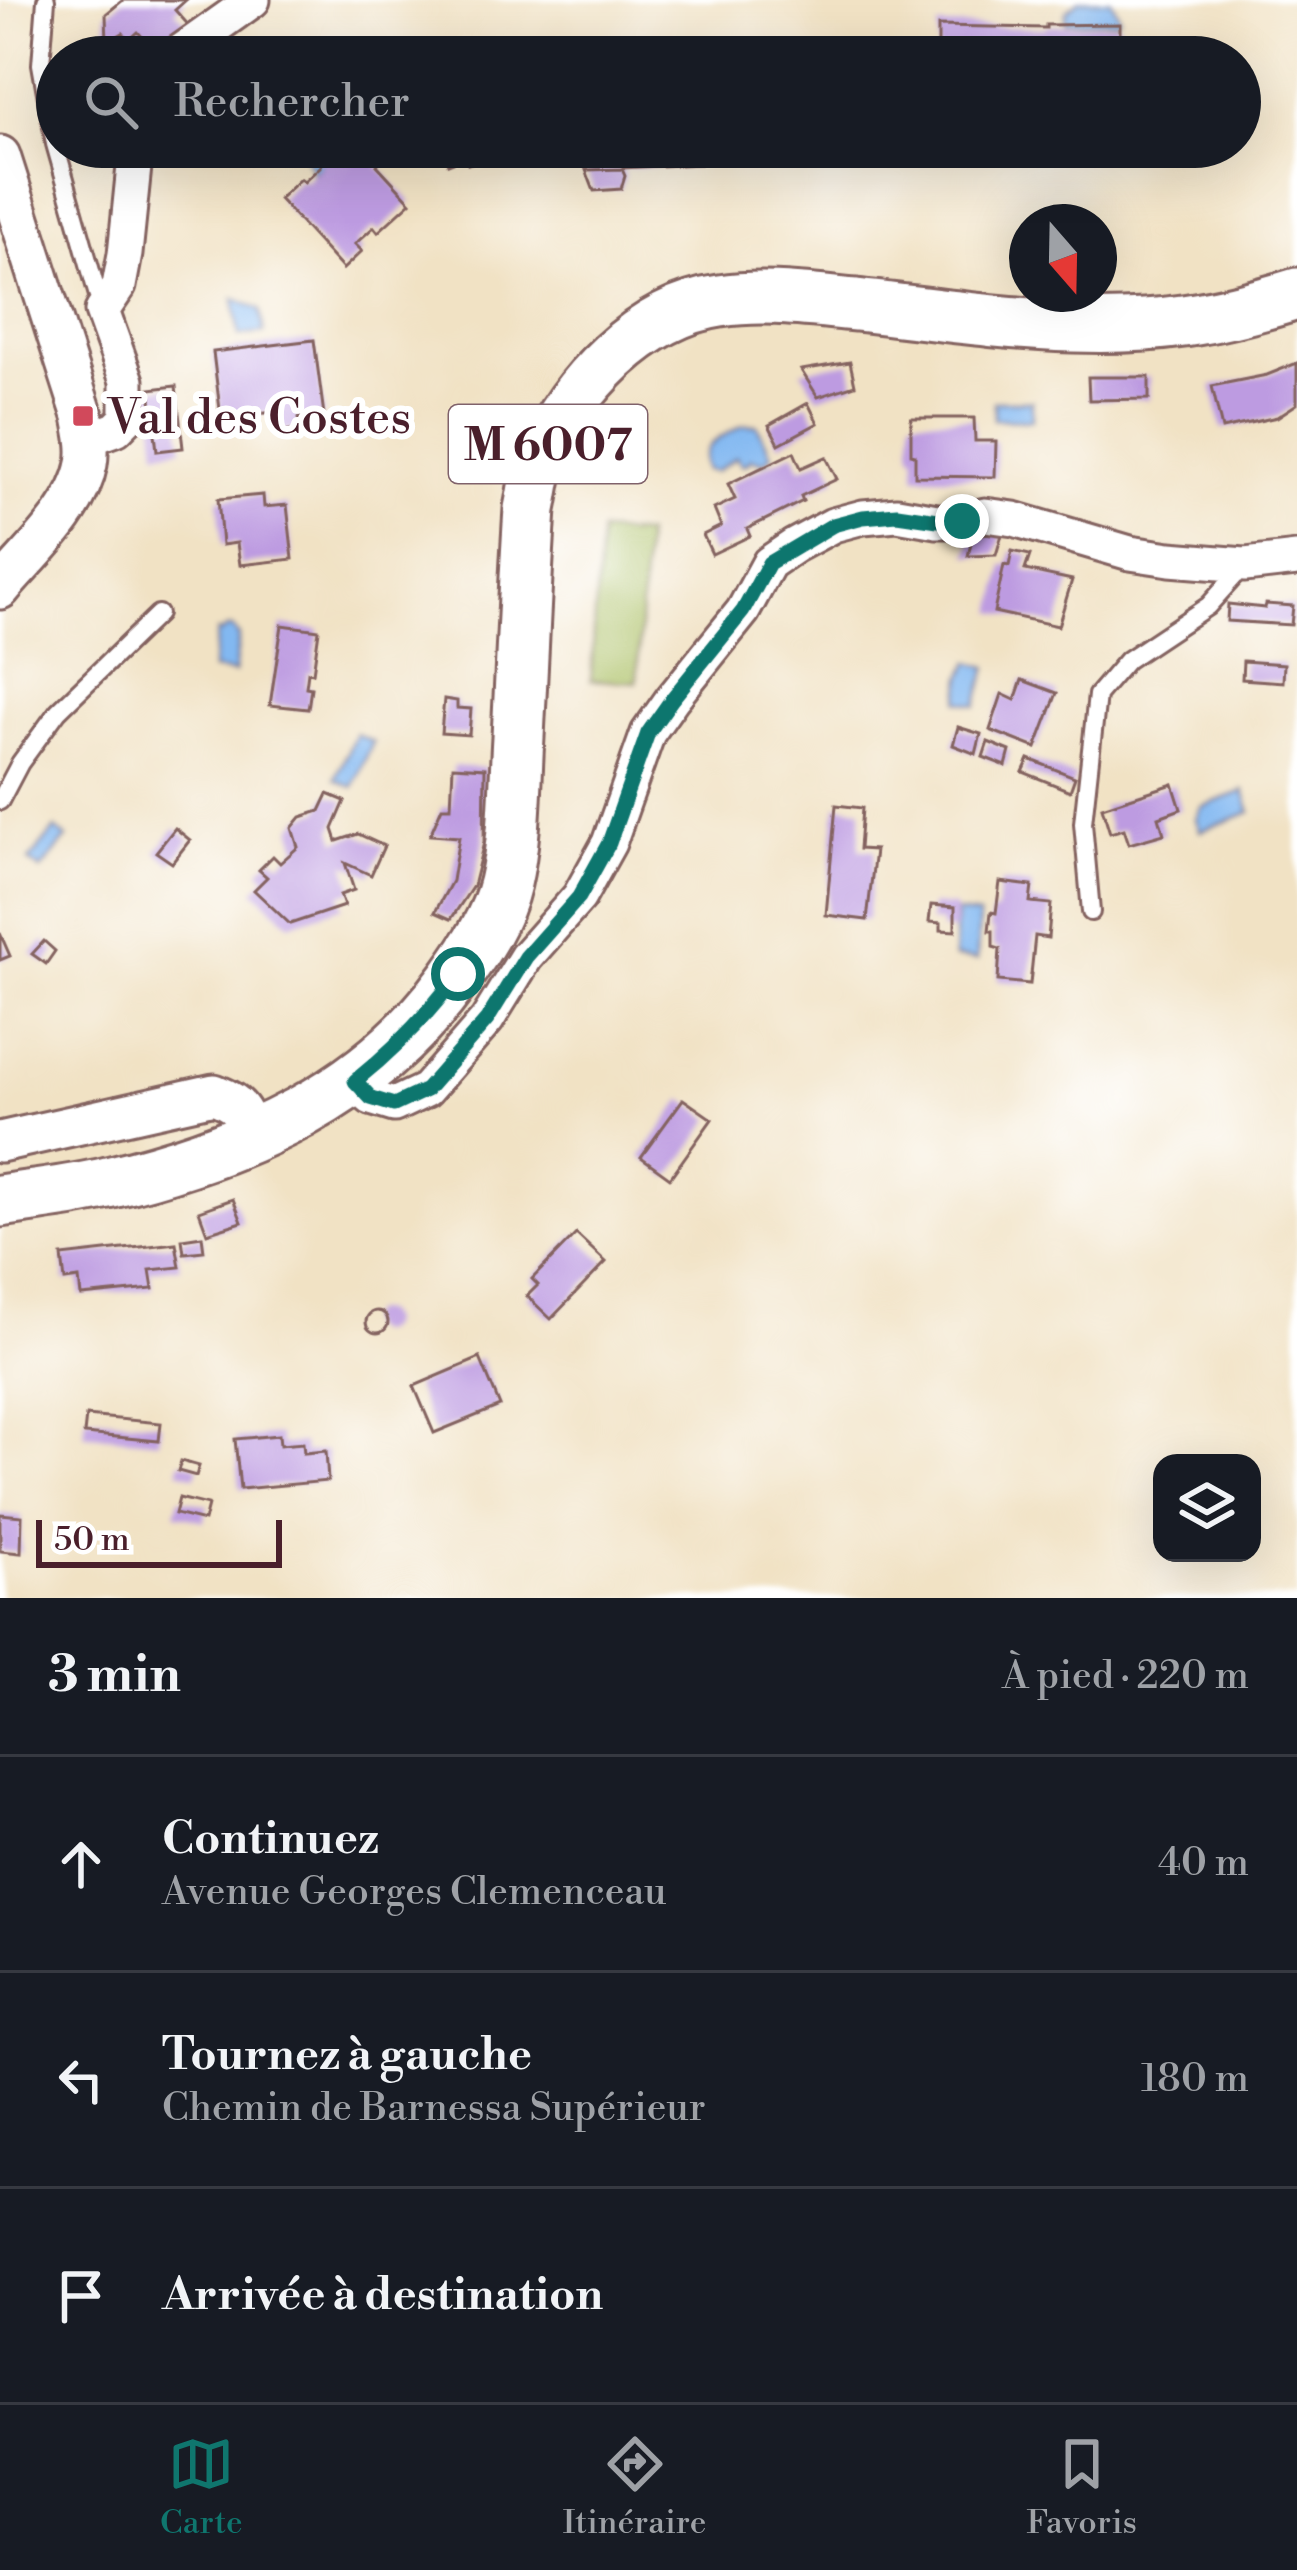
<!DOCTYPE html>
<html lang="fr">
<meta charset="utf-8">
<style>
body{margin:0;font-family:"Libre Bodoni",serif;background:#20242c;color:#f1f3f6}
.controls{position:absolute;right:36px;bottom:36px;display:grid;overflow:hidden;border-radius:24px;box-shadow:0 12px 48px #0002}
.controls button{width:108px;height:108px;display:grid;place-items:center;padding:0;border:0;border-bottom:3px solid #363941;background:#171b24;color:#f1f3f6;font:60px sans-serif}
.compass{position:absolute;left:1009px;top:204px;width:108px;height:108px;border-radius:50%;background:#171b24;box-shadow:0 12px 48px #0002;rotate:160deg}
.scale{position:absolute;left:36px;bottom:30px;width:246px;box-sizing:border-box;padding-left:12px;border:6px solid #4a1f2b;border-top:0;font-size:33px;line-height:42px;white-space:nowrap;color:#4a1f2b;-webkit-text-stroke:9px #fff;paint-order:stroke}
.stop{position:absolute;width:36px;height:36px;margin:-27px;border:9px solid #0f766e;border-radius:50%;background:#fff}
.stop.end{background:#0f766e;border-color:#fff;box-shadow:0 3px 12px #0008}
.list{margin:0;padding:0;list-style:none}
h2{display:flex;justify-content:space-between;align-items:center;height:156px;margin:0;padding:0 48px;font-size:51px}
h2 small{font-size:39px;font-weight:400;color:#9ea1a6}
.list li{display:grid;grid-template-columns:78px 1fr auto;gap:36px;align-items:center;box-sizing:border-box;height:216px;padding:0 48px;border-top:3px solid #363941}
.list b{display:block;font-size:45px;white-space:nowrap}
.list p{margin:0;font-size:39px;white-space:nowrap;color:#9ea1a6}
.list em{font-size:39px;font-style:normal;color:#9ea1a6}
.icon{flex:none;width:66px;height:66px;fill:none;stroke:currentColor;stroke-width:2;stroke-linecap:round;stroke-linejoin:round}
.map{position:relative;flex:none;width:1297px;height:1598px;overflow:hidden}
.search{position:absolute;background:#171b24;box-shadow:0 12px 48px #0002;left:36px;right:36px;top:36px;height:132px;display:flex;align-items:center;gap:30px;box-sizing:border-box;padding:0 42px;border-radius:66px;color:#9ea1a6;font-size:45px}
.sheet{height:804px;background:#171b24}
nav{display:flex;justify-content:space-around;align-items:center;box-sizing:border-box;height:168px;border-top:3px solid #363941;background:#171b24;font-size:33px;color:#9ea1a6}
nav a{display:grid;justify-items:center;gap:6px}
nav .on{color:#0f766e}
.map>svg:first-child{display:block}
.green{fill:#abc064;stroke:#7a7048;stroke-width:3}
.water{fill:#82b8f1;stroke:#666c8e;stroke-width:3}
.building{fill:#bd9be1}
.lines{fill:none;stroke-linecap:round;stroke-linejoin:round}
.service-casing{stroke:#846361;stroke-width:22}
.minor-casing{stroke:#846361;stroke-width:39}
.tertiary-casing{stroke:#846361;stroke-width:45}
.primary-casing{stroke:#846361;stroke-width:57}
.service{stroke:#fff;stroke-width:16}
.minor{stroke:#fff;stroke-width:33}
.tertiary{stroke:#fff;stroke-width:39}
.primary{stroke:#fff;stroke-width:51}
.route{stroke:#0f766e;stroke-width:15}
.poi-dot{fill:#d1495b;stroke:#fff;stroke-width:4.5}
.labels{text-anchor:middle;stroke-width:12;stroke-linejoin:round;paint-order:stroke}
.shield{fill:#fff;stroke:#80626b;stroke-width:3}
.shield-label{font-size:45px;font-weight:bold;fill:#4a1f2b}
.poi-label{font-size:48px;fill:#4a1f2b;stroke:#fff;text-anchor:start}
</style>
<div class="map">
<svg width="1297" height="1598" viewBox="0 0 1297 1598">
<rect width="100%" height="100%" fill="#fff"/>
<filter id="ink" filterUnits="userSpaceOnUse"><feTurbulence type="fractalNoise" baseFrequency=".00833" numOctaves="2"/><feDisplacementMap in="SourceGraphic" scale="24" xChannelSelector="R" yChannelSelector="G"/><feConvolveMatrix kernelMatrix="1 2 1 2 8 2 1 2 1" color-interpolation-filters="sRGB"/></filter>
<filter id="wash" filterUnits="userSpaceOnUse"><feTurbulence type="fractalNoise" baseFrequency=".004" numOctaves="4" result="noise"/><feDisplacementMap in="SourceGraphic" scale="48" xChannelSelector="R" yChannelSelector="G"/><feGaussianBlur stdDeviation="2.7" result="paint"/><feColorMatrix in="noise" values="0 0 0 0 0 0 0 0 0 0 0 0 0 0 0 0 0 1.4 0 .05"/><feComposite in="paint" operator="in"/></filter>
<g filter="url(#wash)">
<rect width="100%" height="100%" fill="#f1e2c4"/>
<polygon class="green" points="600,532 645,535 637,682 591,680"/>
<g class="water">
<polygon points="1080,0 1111,0 1120,17 1116,21 1066,22 1066,11"/>
<polygon points="307,147 360,148 344,160 331,157 322,160 321,166 313,173 306,158"/>
<polygon points="234,298 260,310 264,333 239,336"/>
<polygon points="994,401 1032,401 1032,420 994,419"/>
<path d="M744,425H757L772,454L765,462L750,459L747,464H741L736,457L715,472L706,470C696,445 725,435 744,425Z"/>
<polygon points="227,628 232,628 239,636 234,673 212,670 217,632 222,633"/>
<polygon points="970,662 988,667 977,705 959,701 963,677"/>
<polygon points="356,734 373,742 353,787 335,779"/>
<polygon points="1244,791 1251,812 1200,831 1196,819 1201,807"/>
<polygon points="55,829 67,838 41,870 29,861"/>
<polygon points="956,913 979,916 977,960 954,958"/>
</g>
<g id="blocks">
<g class="building">
<polygon points="123,0 186,0 175,10 193,30 185,37 180,31 156,52 138,32 129,40 123,33 107,42 106,14"/>
<polygon points="1120,24 1120,57 938,57 938,26 1046,28 1046,25"/>
<polygon points="442,147 508,147 501,153 468,164 466,157 448,164"/>
<polygon points="624,147 751,147 751,151 734,152 734,155 700,157 700,164 623,168"/>
<polygon points="762,147 809,147 808,164 784,164 783,153 762,154"/>
<polygon points="360,148 366,148 381,159 377,165 411,202 378,232 374,227 355,244 362,251 343,269 279,199 300,179 304,182 321,166 322,160 331,157 344,160"/>
<polygon points="622,169 625,176 621,189 594,191 586,170"/>
<polygon points="314,340 324,415 299,418 301,429 283,431 277,428 275,412 221,418 213,352"/>
<polygon points="850,362 855,385 818,397 801,370"/>
<polygon points="1297,363 1297,404 1277,417 1222,429 1212,386 1267,375"/>
<polygon points="1088,377 1149,377 1149,399 1089,400"/>
<polygon points="176,386 183,448 157,451 150,389"/>
<polygon points="808,403 818,423 779,444 769,425"/>
<polygon points="911,418 974,418 975,441 996,441 995,477 915,476 915,455 911,454"/>
<polygon points="794,452 801,468 826,457 837,479 801,496 803,501 747,529 750,536 712,554 703,535 721,526 714,509 735,499 728,484"/>
<polygon points="263,495 264,507 287,505 293,559 240,565 237,543 222,545 218,499"/>
<polygon points="1004,528 996,555 968,556 974,530"/>
<polygon points="1012,551 1030,555 1025,570 1072,580 1058,626 994,612 1004,565 1009,566"/>
<polygon points="1228,604 1265,608 1266,604 1293,606 1291,625 1227,621"/>
<polygon points="282,625 319,630 313,673 308,672 306,687 311,688 308,709 270,705"/>
<polygon points="1243,661 1284,664 1283,682 1242,679"/>
<polygon points="1022,680 1057,693 1036,748 990,730 1002,694 1015,700"/>
<polygon points="444,699 457,701 457,708 471,709 469,735 441,733"/>
<polygon points="958,727 981,734 976,754 953,745"/>
<polygon points="988,742 1010,751 1006,766 983,757"/>
<polygon points="1029,759 1075,777 1070,791 1023,772"/>
<polygon points="453,766 485,768 484,842 473,886 451,919 435,912 452,881 459,837 430,835 442,807 451,807"/>
<polygon points="1173,784 1181,809 1159,817 1164,834 1129,844 1124,829 1110,833 1102,807"/>
<polygon points="328,794 345,801 333,829 337,841 358,834 384,846 371,875 345,863 354,890 340,895 344,906 290,924 254,890 267,877 259,870 273,856 280,863 298,847 292,828 301,817 320,811"/>
<polygon points="836,805 862,808 859,849 875,850 867,920 826,915"/>
<polygon points="175,828 190,840 172,863 156,852"/>
<polygon points="1000,882 1032,886 1030,902 1051,904 1048,938 1035,936 1030,984 998,981 1000,949 993,947 993,931 989,931 991,912 996,913"/>
<polygon points="931,905 955,907 955,931 941,930 941,923 929,922"/>
<polygon points="0,933 10,956 0,960"/>
<polygon points="44,941 55,951 46,964 32,954"/>
<polygon points="683,1099 712,1119 670,1178 641,1157"/>
<polygon points="233,1199 242,1222 207,1233 199,1211"/>
<polygon points="576,1234 606,1262 551,1319 527,1296 538,1285 532,1279"/>
<polygon points="202,1236 204,1251 184,1253 182,1239"/>
<polygon points="176,1243 180,1267 150,1270 153,1289 81,1296 79,1279 65,1281 62,1256"/>
<circle cx="377" cy="1322" r="11"/>
<polygon points="480,1358 500,1406 434,1433 414,1386"/>
<polygon points="86,1416 161,1423 159,1441 84,1434"/>
<polygon points="279,1435 280,1445 303,1443 304,1453 326,1451 328,1481 240,1489 235,1439"/>
<polygon points="181,1461 199,1466 196,1476 178,1471"/>
<polygon points="179,1498 208,1505 204,1521 175,1514"/>
<polygon points="0,1514 22,1516 21,1553 0,1551"/>
</g>
</g>
</g>
<g filter="url(#ink)">
<use href="#blocks" fill-opacity="0" stroke="#846361" stroke-width="3"/>
<g class="lines">
<g class="service-casing">
<g id="service">
<polyline points="46,0 41,64 55,144 102,310"/>
<polyline points="0,801 20,763 58,711 158,614"/>
<polyline points="1091,912 1083,823 1097,695 1127,660 1208,606 1244,566"/>
</g>
</g>
<g class="minor-casing">
<g id="minor">
<polyline points="173,57 253,0"/>
<polyline points="88,439 116,429 127,418 127,381 102,311 119,286 125,254 136,147"/>
<polyline points="355,1081 371,1098 394,1105 426,1090 487,1020 526,957 579,897 609,843 648,733 672,699 743,611 769,563 794,546 833,525 863,517 897,514 937,521 962,521 985,515 1014,519 1130,553 1170,559 1245,565 1297,559"/>
</g>
</g>
<g class="tertiary-casing">
<g id="tertiary">
<path d="M0,156L83,416C86,432 90,447 87,464C78,512 30,553 0,589"/>
<path d="M0,1142L214,1094C240,1104 243,1110 250,1137"/>
</g>
</g>
<g class="primary-casing">
<path id="primary" d="M0,1201C36,1195 73,1192 108,1183C244,1150 370,1096 454,979C475,950 497,918 505,883C516,836 515,785 518,737C522,661 525,585 530,509C534,492 535,472 542,456C572,386 641,312 720,301C766,294 810,301 856,305C928,313 1001,324 1073,326C1159,329 1216,319 1297,294"/>
</g>
<use href="#service" class="service"/>
<use href="#minor" class="minor"/>
<use href="#tertiary" class="tertiary"/>
<use href="#primary" class="primary"/>
</g>
</g>
<g class="lines" filter="url(#ink)">
<path class="route" d="M458,974C428,1015 395,1049 355,1081L371,1098L394,1105L426,1090L487,1020L526,957L579,897L609,843L648,733L672,699L743,611L769,563L833,525L863,517L897,514L938,520L962,521"/>
</g>
<rect class="poi-dot" x="71" y="404" width="24" height="24" rx="6"/>
<g class="labels">
<rect class="shield" x="449" y="405" width="198" height="78" rx="9"/>
<g class="shield-label">
<text x="548" y="460">M 6007</text>
</g>
<g class="poi-label">
<text x="107" y="433">Val des Costes</text>
</g>
</g>
</svg>
<div class="controls">
<button><svg class="icon" aria-label="layers" viewBox="0 0 24 24"><path d="M12 4l9 5-9 5-9-5zM3 14l9 5 9-5"/></svg></button>
</div>
<svg class="compass" viewBox="-18 -18 36 36"><path d="M0-13l5 13h-10z" fill="#e53935"/><path d="M0 13l5-13h-10z" fill="#9ea1a6"/></svg>
<div class="scale">50 m</div>
<div class="stop" style="left:458px;top:974px"></div>
<div class="stop end" style="left:962px;top:521px"></div>
<div class="search"><svg class="icon" aria-label="search" viewBox="0 0 24 24"><circle cx="10" cy="10" r="6"/><path d="M15 15l6 6"/></svg>Rechercher</div>
</div>
<section class="sheet">
<h2>3 min<small>À pied · 220 m</small></h2>
<ul class="list">
<li><svg class="icon" aria-label="ahead" viewBox="0 0 24 24"><path d="M12 20V5M6 11l6-6 6 6"/></svg><div><b>Continuez</b><p>Avenue Georges Clemenceau</p></div><em>40 m</em></li>
<li><svg class="icon" aria-label="left" viewBox="0 0 24 24"><path d="M17 20v-9H6M10 6l-5 5 5 5"/></svg><div><b>Tournez à gauche</b><p>Chemin de Barnessa Supérieur</p></div><em>180 m</em></li>
<li><svg class="icon" aria-label="arrive" viewBox="0 0 24 24"><path d="M6 21V4h12l-3 4 3 4H6"/></svg><div><b>Arrivée à destination</b></div></li>
</ul>
</section>
<nav>
<a class="on"><svg class="icon" aria-label="map" viewBox="0 0 24 24"><path d="M3 6l6-2 6 2 6-2v14l-6 2-6-2-6 2zM9 4v14M15 6v14"/></svg>Carte</a>
<a><svg class="icon" aria-label="directions" viewBox="0 0 24 24"><path d="M12 3l9 9-9 9-9-9zM9 14v-3h6M13 9l2 2-2 2"/></svg>Itinéraire</a>
<a><svg class="icon" aria-label="saved" viewBox="0 0 24 24"><path d="M7 4h10v16l-5-4-5 4z"/></svg>Favoris</a>
</nav>
